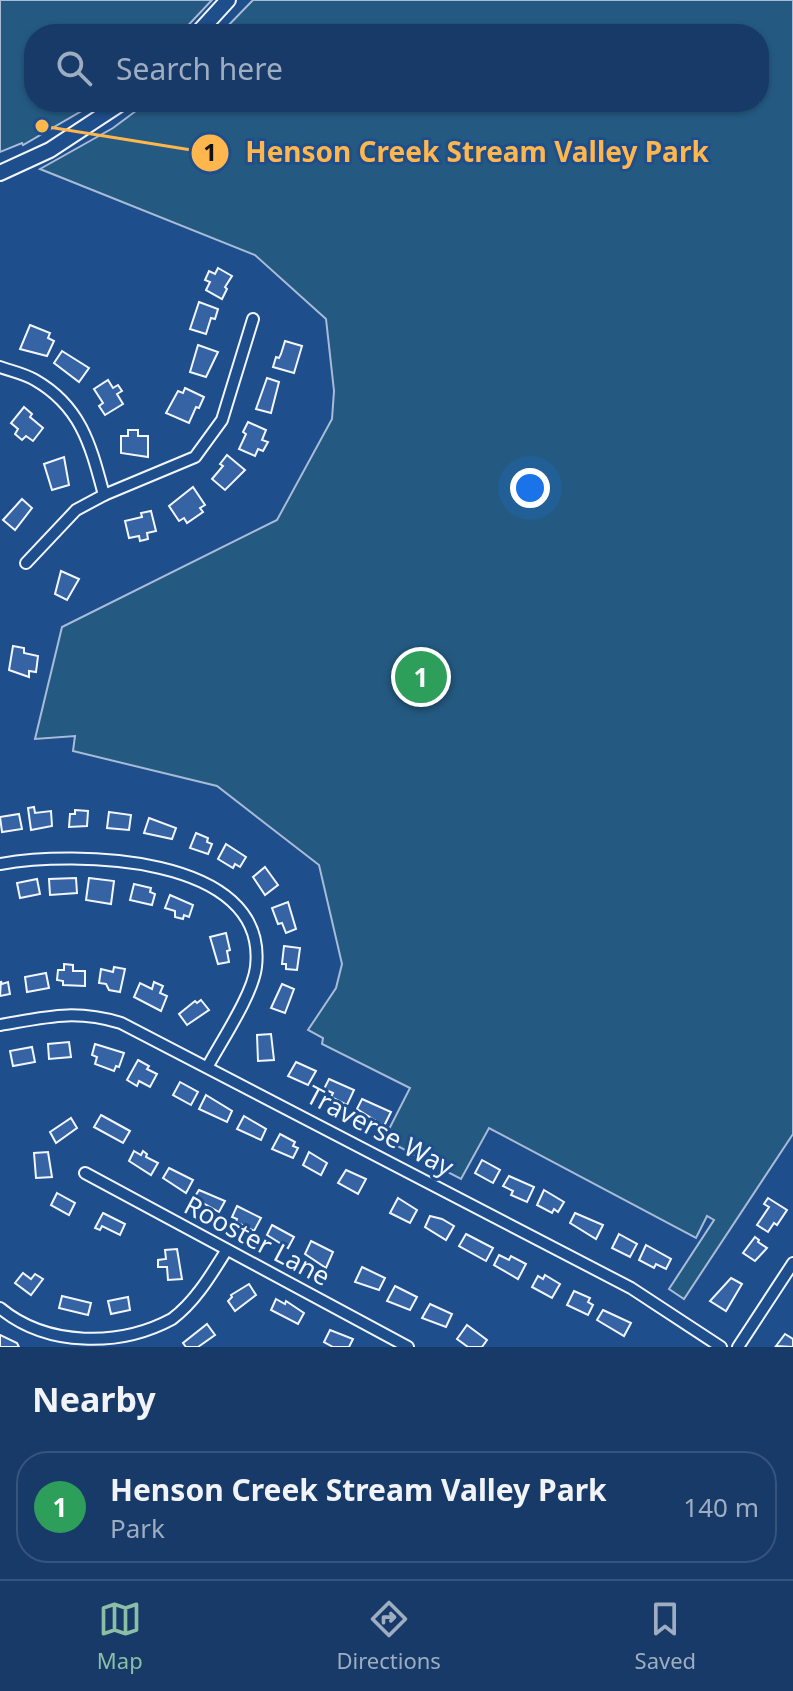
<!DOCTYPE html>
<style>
body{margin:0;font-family:"Noto Sans",sans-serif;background:#244571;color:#f1f3f6}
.you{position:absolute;left:530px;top:488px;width:28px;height:28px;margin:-20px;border:6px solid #fff;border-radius:50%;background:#1a73e8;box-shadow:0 0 0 12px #1a73e833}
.badge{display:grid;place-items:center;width:52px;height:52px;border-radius:50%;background:#8abfa5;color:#fff;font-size:26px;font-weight:700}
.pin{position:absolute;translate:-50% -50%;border:4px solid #fff;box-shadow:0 2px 8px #0006}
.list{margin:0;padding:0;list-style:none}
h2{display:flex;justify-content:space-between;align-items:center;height:104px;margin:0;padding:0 32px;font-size:34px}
h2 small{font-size:26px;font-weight:400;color:#9eadc0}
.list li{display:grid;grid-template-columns:52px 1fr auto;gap:24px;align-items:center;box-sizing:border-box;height:112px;margin:0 16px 16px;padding:0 16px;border:2px solid #36547d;border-radius:32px}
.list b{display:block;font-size:30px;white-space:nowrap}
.list p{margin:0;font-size:26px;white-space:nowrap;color:#9eadc0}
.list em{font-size:26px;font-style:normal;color:#9eadc0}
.icon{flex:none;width:44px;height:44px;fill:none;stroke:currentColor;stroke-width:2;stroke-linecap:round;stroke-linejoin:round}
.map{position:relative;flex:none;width:793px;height:1347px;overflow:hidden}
.search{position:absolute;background:#173a69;box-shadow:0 2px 6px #0004;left:24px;right:24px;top:24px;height:88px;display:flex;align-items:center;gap:20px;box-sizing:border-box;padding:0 28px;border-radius:32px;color:#9eadc0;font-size:30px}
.sheet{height:232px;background:#173a69}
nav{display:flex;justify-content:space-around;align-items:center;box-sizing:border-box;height:112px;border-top:2px solid #36547d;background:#173a69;font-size:22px;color:#9eadc0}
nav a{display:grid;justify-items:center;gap:4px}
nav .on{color:#8abfa5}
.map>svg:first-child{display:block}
.green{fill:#245a82;stroke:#a8bbd7;stroke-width:2}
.building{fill:#3563a3;stroke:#f2f6ff;stroke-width:2}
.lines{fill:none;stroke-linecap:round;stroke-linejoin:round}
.street-casing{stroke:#f2f6ff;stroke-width:14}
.secondary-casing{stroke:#f2f6ff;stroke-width:18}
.street{stroke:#1f4e8c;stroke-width:10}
.secondary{stroke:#1f4e8c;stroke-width:14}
.labels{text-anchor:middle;stroke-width:6;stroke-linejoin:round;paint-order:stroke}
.street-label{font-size:26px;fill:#f2f6ff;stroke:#1f4e8c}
.leader{fill:none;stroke:#ffb74d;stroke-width:3}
.callout-dot{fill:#ffb74d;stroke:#1f4e8c;stroke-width:3}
.mark-label{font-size:24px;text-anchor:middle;font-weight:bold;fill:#111}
.callout-label{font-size:28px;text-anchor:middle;font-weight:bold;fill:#ffb74d;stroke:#1f4e8c;stroke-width:6;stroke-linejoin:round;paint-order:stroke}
</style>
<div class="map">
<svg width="793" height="1347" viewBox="0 0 793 1347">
<rect width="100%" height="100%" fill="#1f4e8c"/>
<g class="green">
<polygon points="0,0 212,0 180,34 34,34 34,102 97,102 23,145 22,143 0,152"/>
<polygon points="253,0 793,0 793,1134 684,1299 669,1289 714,1220 707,1216 696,1238 489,1128 461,1179 384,1139 410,1088 322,1044 323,1038 308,1030 336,988 342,964 319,865 217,786 73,751 75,736 35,739 62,627 277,520 332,419 334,391 326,319 255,255 40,169 113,128 148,102 759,102 759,34 220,34"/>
</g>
<g class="building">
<polygon points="218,268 232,276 225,287 227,289 222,299 206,290 210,282 205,280 209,271 215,274"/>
<polygon points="199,302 218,309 215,319 211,318 206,334 190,329"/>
<polygon points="30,325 50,333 48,338 54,341 47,356 20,349"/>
<polygon points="285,341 302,346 294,373 273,367 276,357 279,358 281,354"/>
<polygon points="198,345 218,352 206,377 190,372"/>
<polygon points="62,351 89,368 79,382 54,363"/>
<polygon points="267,378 279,382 271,413 256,409"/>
<polygon points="108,380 113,388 118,385 122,391 117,394 123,404 105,415 99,406 103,403 94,389"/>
<polygon points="185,388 204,397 199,408 196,407 189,423 166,413 178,391 183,393"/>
<polygon points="24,407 32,414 30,417 43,428 33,441 26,436 22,440 15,434 18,429 11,423"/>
<polygon points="248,422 266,430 262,440 268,442 263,451 258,449 255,456 239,449 246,434 243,432"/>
<polygon points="128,430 138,430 138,436 148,436 148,457 121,453 121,436 128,436"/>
<polygon points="227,455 245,470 225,490 212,479 223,466 220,464"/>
<polygon points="64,457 69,485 52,490 44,464"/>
<polygon points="193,487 205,505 200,508 203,512 187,523 184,518 179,521 169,506"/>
<polygon points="22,499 32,508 15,530 3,520"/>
<polygon points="151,511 156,531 147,533 148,539 140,541 139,536 129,538 125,521 142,517 141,513"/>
<polygon points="61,571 79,579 67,600 55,594"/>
<polygon points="13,646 24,648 24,653 38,656 36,672 29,671 29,677 9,670"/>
<polygon points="34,807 35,813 51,811 52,826 31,830 28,808"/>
<polygon points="75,810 88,811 87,826 69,827 70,814 75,814"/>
<polygon points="109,812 131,815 129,830 107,828"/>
<polygon points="19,814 22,829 2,832 0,817"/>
<polygon points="149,818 176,828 172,839 144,833"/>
<polygon points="196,833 208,838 207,842 212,844 208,854 190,848"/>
<polygon points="226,844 246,857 240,867 235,864 233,868 218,859"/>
<polygon points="265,867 278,885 265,895 253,877"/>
<polygon points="76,878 77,893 50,895 49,879"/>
<polygon points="89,878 114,881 111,904 86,900"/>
<polygon points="37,879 40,894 20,898 17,883"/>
<polygon points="134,884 151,888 150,892 155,894 152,905 130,900"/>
<polygon points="170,895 193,905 189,917 184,915 183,919 175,917 175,911 165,908"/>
<polygon points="288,902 296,929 286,933 282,923 278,924 272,908"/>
<polygon points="226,933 230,950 227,951 229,962 218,964 210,937"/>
<polygon points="284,946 300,948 297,970 286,969 286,964 282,964"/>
<polygon points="64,964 73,965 73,971 85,971 85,986 63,985 63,981 57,980 58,970 64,970"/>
<polygon points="114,967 125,969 120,992 109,990 106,984 99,983 101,969 113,972"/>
<polygon points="46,973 49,988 27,992 25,977"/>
<polygon points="1,981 2,984 8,982 10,994 0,996"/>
<polygon points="154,982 163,986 160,993 167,996 161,1011 134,997 140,983 152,989"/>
<polygon points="282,984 294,989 285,1013 271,1008"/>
<polygon points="201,1000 209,1010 187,1025 179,1014 195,1001 197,1003"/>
<polygon points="271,1034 274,1060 258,1061 257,1035"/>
<polygon points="69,1042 71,1057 49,1059 48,1044"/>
<polygon points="95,1044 124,1053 119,1067 116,1066 114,1071 95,1064 97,1057 92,1055"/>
<polygon points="32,1047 35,1062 13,1066 10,1051"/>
<polygon points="138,1060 149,1066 147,1069 157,1074 150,1087 139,1081 137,1086 127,1080"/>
<polygon points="296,1062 316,1071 308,1085 288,1076"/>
<polygon points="329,1079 354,1090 347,1105 331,1097 333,1093 324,1089"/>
<polygon points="180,1082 198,1092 191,1105 173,1095"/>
<polygon points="206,1095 232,1111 227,1122 199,1109"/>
<polygon points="362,1099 391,1112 384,1126 357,1109"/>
<polygon points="101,1115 130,1131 123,1143 94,1127"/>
<polygon points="244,1116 266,1129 261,1140 237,1129"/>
<polygon points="71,1118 77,1128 56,1143 50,1132"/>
<polygon points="280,1134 295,1142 293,1146 298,1148 293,1158 272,1149"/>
<polygon points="134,1151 141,1155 143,1151 147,1154 146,1157 158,1163 151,1175 129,1161"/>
<polygon points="48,1152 52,1177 36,1178 34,1153"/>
<polygon points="309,1152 327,1163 321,1175 303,1165"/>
<polygon points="482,1160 500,1170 493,1183 475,1173"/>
<polygon points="169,1168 193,1180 186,1193 163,1178"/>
<polygon points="346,1170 366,1179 358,1194 338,1183"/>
<polygon points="509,1176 534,1187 527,1202 511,1195 513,1191 503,1186"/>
<polygon points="199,1190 225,1201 219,1212 194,1198"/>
<polygon points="544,1190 564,1202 558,1212 554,1209 552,1213 537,1205"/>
<polygon points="57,1193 75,1203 69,1215 51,1205"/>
<polygon points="398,1198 417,1210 410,1223 390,1213"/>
<polygon points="768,1198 787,1210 777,1225 774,1223 768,1232 757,1225 769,1207 764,1204"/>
<polygon points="237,1206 261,1218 254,1231 236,1222 237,1219 232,1217"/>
<polygon points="103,1213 125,1224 120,1235 102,1226 100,1230 95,1228"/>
<polygon points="575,1213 603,1225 596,1239 570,1223"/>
<polygon points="430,1216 442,1219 454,1226 446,1240 425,1227"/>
<polygon points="272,1225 294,1237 288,1248 267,1235"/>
<polygon points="466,1234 493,1248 486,1261 459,1246"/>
<polygon points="619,1234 637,1244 630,1257 612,1248"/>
<polygon points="755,1237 759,1240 758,1242 767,1248 755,1261 743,1253"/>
<polygon points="311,1241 333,1252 326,1268 305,1254"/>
<polygon points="646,1245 671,1259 666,1269 656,1264 654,1268 639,1260"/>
<polygon points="177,1249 182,1279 168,1280 167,1267 158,1267 158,1260 166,1259 165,1250"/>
<polygon points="499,1255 509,1260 511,1256 526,1264 518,1279 494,1265"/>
<polygon points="362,1267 385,1278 379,1290 355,1282"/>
<polygon points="23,1273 31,1279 35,1274 43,1279 31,1295 15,1283"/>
<polygon points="545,1275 560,1284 552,1298 532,1287 538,1276 543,1279"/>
<polygon points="731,1278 742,1284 726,1311 710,1301"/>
<polygon points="249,1284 256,1295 235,1311 228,1301 232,1297 231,1295"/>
<polygon points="395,1286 417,1297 410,1310 387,1301"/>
<polygon points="574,1291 590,1298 588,1302 593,1305 588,1315 567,1305"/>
<polygon points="62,1296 91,1303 88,1315 59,1308"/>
<polygon points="128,1297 130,1310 111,1314 108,1301"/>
<polygon points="276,1299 285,1304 286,1301 304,1313 298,1324 271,1310"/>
<polygon points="430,1304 452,1314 446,1327 422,1318"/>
<polygon points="603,1310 631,1323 624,1336 597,1320"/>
<polygon points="207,1324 215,1335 198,1347 186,1347 183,1343"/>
<polygon points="467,1325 487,1340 482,1347 468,1347 457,1339"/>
<polygon points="330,1330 353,1339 349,1347 333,1347 324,1342"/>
<polygon points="785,1334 793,1339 793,1347 776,1346"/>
<polygon points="0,1335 17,1343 19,1347 0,1347"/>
</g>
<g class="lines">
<g class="street-casing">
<g id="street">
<path d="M0,367C11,371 25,374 35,380C82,407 91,447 104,495"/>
<polyline points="26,563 76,510 104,495 195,457 222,420 253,319"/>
<path d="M0,864C72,851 269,853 256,967C253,994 222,1040 208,1066"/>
<path d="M0,1025C47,1017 74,1009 121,1023L631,1288L721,1347"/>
<polyline points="85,1173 408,1347"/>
<path d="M0,1308C47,1347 120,1347 172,1319C195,1302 211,1275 226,1251"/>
<polyline points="738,1347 793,1263"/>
</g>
</g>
<g class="secondary-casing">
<g id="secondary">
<polyline points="197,34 228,0"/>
<polyline points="0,173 50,150 123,102"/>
</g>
</g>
<use href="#street" class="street"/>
<use href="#secondary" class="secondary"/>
</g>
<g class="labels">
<g class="street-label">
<text transform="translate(380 1131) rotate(28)" y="9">Traverse Way</text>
<text transform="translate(257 1241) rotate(28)" y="9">Rooster Lane</text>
</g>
</g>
<path class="leader" d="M42 126L210 153"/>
<g class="callout-dot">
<circle cx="42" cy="126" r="8"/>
<circle cx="210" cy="153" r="20"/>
</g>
<g class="mark-label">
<text x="210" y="161">1</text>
</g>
<g class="callout-label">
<text x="477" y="162">Henson Creek Stream Valley Park</text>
</g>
</svg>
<div class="you"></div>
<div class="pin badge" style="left:421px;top:677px;background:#2e9e5b">1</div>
<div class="search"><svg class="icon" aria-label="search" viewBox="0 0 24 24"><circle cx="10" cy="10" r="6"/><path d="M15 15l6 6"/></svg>Search here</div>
</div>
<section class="sheet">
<h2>Nearby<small></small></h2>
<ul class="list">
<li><span class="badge" style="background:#2e9e5b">1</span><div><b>Henson Creek Stream Valley Park</b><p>Park</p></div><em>140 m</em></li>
</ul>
</section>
<nav>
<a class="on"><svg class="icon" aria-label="map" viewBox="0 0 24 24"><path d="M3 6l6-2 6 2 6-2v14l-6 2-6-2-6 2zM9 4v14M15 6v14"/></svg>Map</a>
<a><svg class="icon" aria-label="directions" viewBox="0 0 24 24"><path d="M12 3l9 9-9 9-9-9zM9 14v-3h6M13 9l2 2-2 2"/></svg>Directions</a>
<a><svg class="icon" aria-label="saved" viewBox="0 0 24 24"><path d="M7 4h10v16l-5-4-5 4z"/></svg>Saved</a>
</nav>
